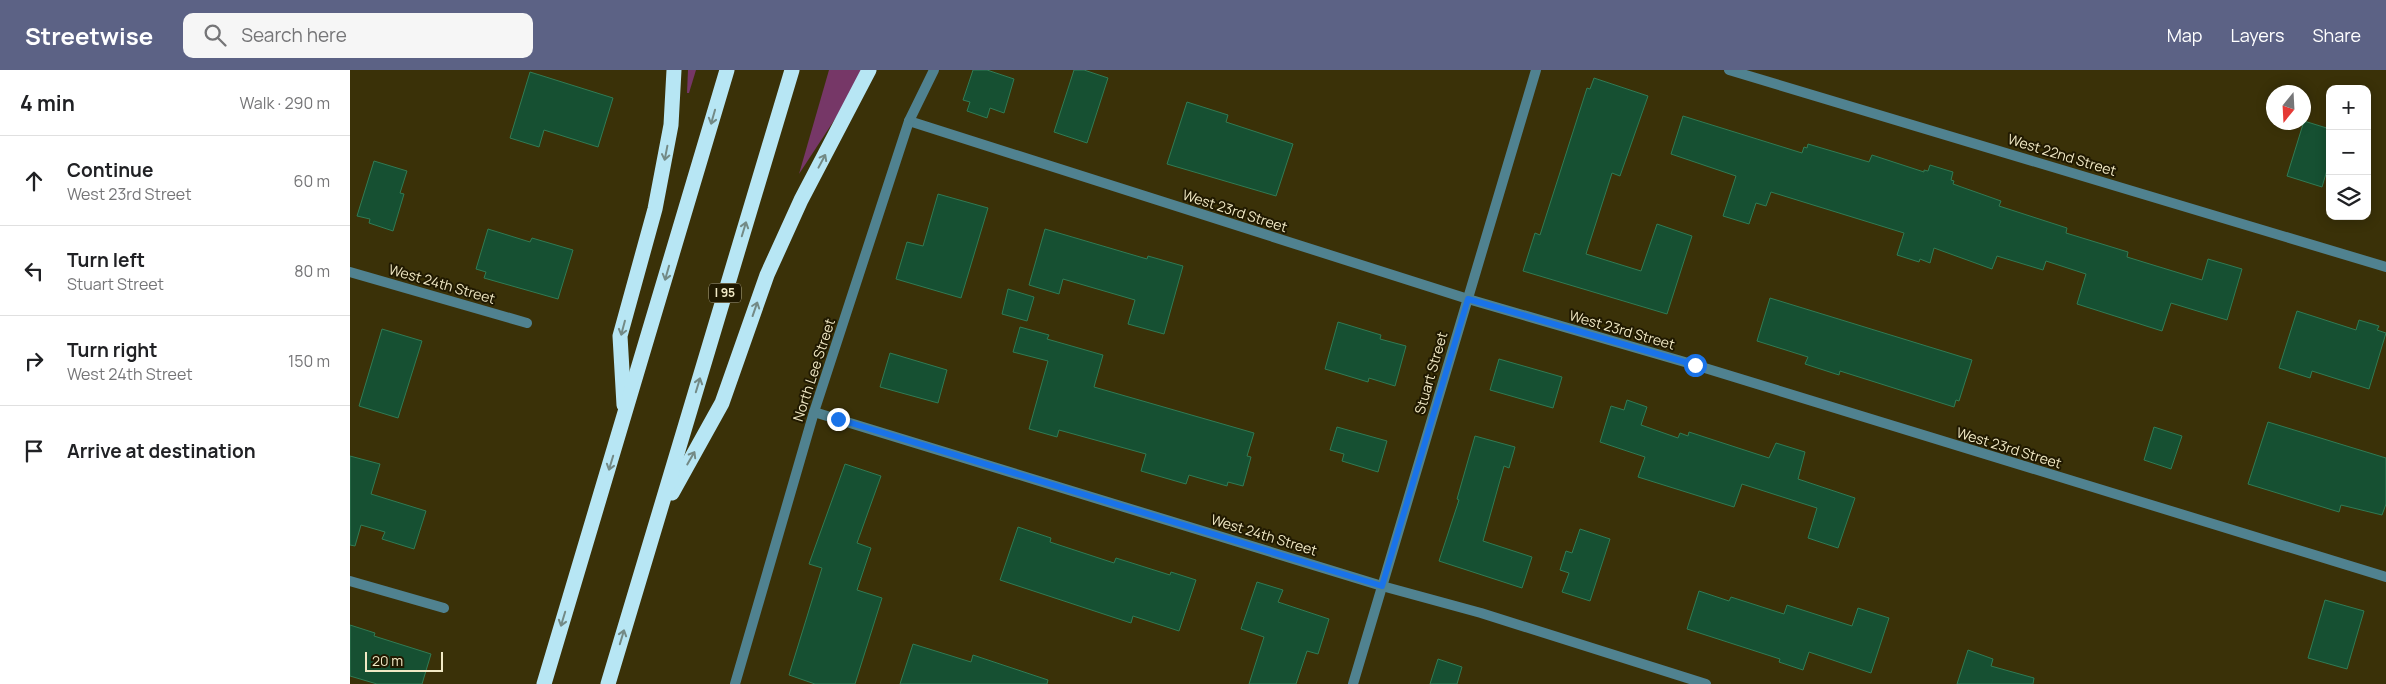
<!DOCTYPE html>
<meta charset="utf-8">
<style>
body{margin:0;font-family:Manrope,sans-serif;background:#f6f6f6;color:#202124}
.controls{position:absolute;right:15px;top:15px;display:grid;overflow:hidden;border-radius:10px;box-shadow:0 2px 12px #0003}
.controls button{width:45px;height:45px;display:grid;place-items:center;padding:0;border:0;border-bottom:1px solid #e0e0e0;background:#fff;color:#202124;font:25px sans-serif}
.compass{position:absolute;left:1916px;top:15px;width:45px;height:45px;border-radius:50%;background:#fff;box-shadow:0 2px 12px #0003;rotate:198deg}
.scale{position:absolute;left:15px;bottom:12px;width:78px;box-sizing:border-box;padding-left:5px;border:2px solid #f1e9c5;border-top:0;font-size:14px;line-height:18px;white-space:nowrap;color:#f1e9c5;-webkit-text-stroke:4px #201900;paint-order:stroke}
.stop{position:absolute;width:15px;height:15px;margin:-11px;border:4px solid #1a73e8;border-radius:50%;background:#fff}
.stop.end{background:#1a73e8;border-color:#fff;box-shadow:0 1px 5px #0008}
.list{margin:0;padding:0;list-style:none}
h2{display:flex;justify-content:space-between;align-items:center;height:65px;margin:0;padding:0 20px;font-size:21px}
h2 small{font-size:16px;font-weight:400;color:#757577}
.list li{display:grid;grid-template-columns:32px 1fr auto;gap:15px;align-items:center;box-sizing:border-box;height:90px;padding:0 20px;border-top:1px solid #e0e0e0}
.list b{display:block;font-size:19px;white-space:nowrap}
.list p{margin:0;font-size:16px;white-space:nowrap;color:#757577}
.list em{font-size:16px;font-style:normal;color:#757577}
.icon{flex:none;width:28px;height:28px;fill:none;stroke:currentColor;stroke-width:2;stroke-linecap:round;stroke-linejoin:round}
.map{position:relative;flex:none;width:2036px;height:614px;overflow:hidden}
header{display:flex;align-items:center;gap:30px;box-sizing:border-box;height:70px;padding:0 25px;background:#5c6285;color:#fff}
header strong{font-size:24px}
nav{display:flex;gap:28px;margin-inline-start:auto;font-size:18px}
.search{width:350px;height:45px;background:#f6f6f6;display:flex;align-items:center;gap:12px;box-sizing:border-box;padding:0 18px;border-radius:10px;color:#757577;font-size:19px}
main{display:flex}
aside{flex:1;background:#fff}
.map>svg:first-child{display:block}
.grass{fill:#763767}
.building{fill:#165032;stroke:#317b54}
.lines{fill:none;stroke-linecap:round;stroke-linejoin:round}
.minor{stroke:#508290;stroke-width:10}
.motorway{stroke:#b7e6f4;stroke-width:15}
.oneway{stroke:#738a86}
.route{stroke:#1a73e8;stroke-width:6}
.labels{text-anchor:middle;stroke-width:4;stroke-linejoin:round;paint-order:stroke}
.shield{fill:#201900;stroke:#b2ab8a;stroke-width:1}
.shield-label{font-size:12px;font-weight:bold;fill:#f1e9c5}
.street-label{font-size:14px;fill:#f1e9c5;stroke:#201900}
</style>
<header>
<strong>Streetwise</strong>
<div class="search"><svg class="icon" aria-label="search" viewBox="0 0 24 24"><circle cx="10" cy="10" r="6"/><path d="M15 15l6 6"/></svg>Search here</div>
<nav><a>Map</a><a>Layers</a><a>Share</a></nav>
</header>
<main>
<aside>
<h2>4 min<small>Walk · 290 m</small></h2>
<ul class="list">
<li><svg class="icon" aria-label="ahead" viewBox="0 0 24 24"><path d="M12 20V5M6 11l6-6 6 6"/></svg><div><b>Continue</b><p>West 23rd Street</p></div><em>60 m</em></li>
<li><svg class="icon" aria-label="left" viewBox="0 0 24 24"><path d="M17 20v-9H6M10 6l-5 5 5 5"/></svg><div><b>Turn left</b><p>Stuart Street</p></div><em>80 m</em></li>
<li><svg class="icon" aria-label="right" viewBox="0 0 24 24"><path d="M7 20v-9h11M14 6l5 5-5 5"/></svg><div><b>Turn right</b><p>West 24th Street</p></div><em>150 m</em></li>
<li><svg class="icon" aria-label="arrive" viewBox="0 0 24 24"><path d="M6 21V4h12l-3 4 3 4H6"/></svg><div><b>Arrive at destination</b></div></li>
</ul>
</aside>
<div class="map">
<svg width="2036" height="614" viewBox="0 0 2036 614">
<rect width="100%" height="100%" fill="#3a3108"/>
<g class="grass">
<polygon points="338,0 346,0 339,23 337,23"/>
<polygon points="479,0 517,0 449,104"/>
</g>
<g class="building">
<polygon points="623,0 637,0 664,9 654,43 640,38 637,48 617,41 620,32 613,30"/>
<polygon points="724,0 734,0 758,8 737,73 704,62"/>
<polygon points="180,2 263,28 248,77 194,60 189,77 160,68"/>
<polygon points="1244,8 1298,26 1270,106 1262,103 1236,184 1291,201 1307,154 1342,166 1317,244 1173,201 1185,163 1190,165 1237,18 1240,19"/>
<polygon points="837,32 878,45 876,52 943,74 926,126 817,94"/>
<polygon points="1333,46 1452,83 1454,77 1457,78 1458,74 1519,92 1522,85 1574,102 1574,100 1578,101 1580,95 1603,102 1601,110 1604,111 1603,114 1651,131 1649,136 1717,158 1716,163 1778,182 1777,187 1852,210 1858,189 1892,199 1877,250 1821,233 1812,261 1727,234 1736,204 1696,191 1693,200 1647,186 1642,199 1584,178 1580,193 1570,189 1569,192 1547,185 1554,163 1421,122 1416,136 1406,133 1399,154 1373,146 1386,106 1321,84"/>
<polygon points="1954,51 1980,59 1980,90 1972,117 1937,106"/>
<polygon points="24,91 57,101 50,123 54,124 43,161 19,153 20,149 7,146"/>
<polygon points="588,124 638,138 611,228 546,209 557,172 573,176"/>
<polygon points="138,159 180,172 182,168 223,180 208,229 134,208 136,202 126,199"/>
<polygon points="695,159 797,189 798,186 833,196 814,264 778,254 785,230 713,209 709,224 679,215"/>
<polygon points="658,219 684,227 677,251 652,244"/>
<polygon points="1420,228 1622,290 1609,331 1606,330 1604,337 1490,301 1489,305 1455,294 1458,287 1407,271"/>
<polygon points="1947,241 2006,260 2009,250 2029,256 2027,260 2036,263 2019,319 1962,301 1960,308 1929,298"/>
<polygon points="988,252 1031,265 1030,269 1056,276 1045,316 1019,308 1018,312 975,299"/>
<polygon points="670,257 699,265 697,269 753,285 744,317 904,363 897,386 901,387 893,416 878,412 877,416 839,405 836,414 791,401 796,384 709,360 707,367 679,359 698,291 663,282"/>
<polygon points="32,259 72,271 48,348 9,336"/>
<polygon points="540,283 597,300 588,333 530,317"/>
<polygon points="1149,289 1212,307 1203,338 1140,320"/>
<polygon points="1277,330 1297,337 1291,355 1328,368 1330,363 1338,366 1339,362 1419,388 1426,373 1455,382 1448,409 1505,428 1488,478 1458,468 1467,438 1392,414 1384,437 1288,407 1295,387 1250,372 1261,336 1274,340"/>
<polygon points="1918,352 2036,388 2036,434 2032,445 1991,435 1989,442 1898,414"/>
<polygon points="987,357 1037,371 1028,402 992,391 994,384 980,380"/>
<polygon points="1804,357 1832,366 1821,399 1794,390"/>
<polygon points="1125,366 1165,377 1159,398 1154,396 1133,471 1182,487 1172,518 1089,491 1109,430 1107,429"/>
<polygon points="0,386 30,394 21,424 76,441 64,479 32,469 35,462 11,455 5,476 0,475"/>
<polygon points="495,394 531,406 507,473 521,478 507,520 532,528 505,614 465,614 439,605 472,498 459,494"/>
<polygon points="668,457 701,468 700,472 764,493 766,488 820,505 821,502 846,510 829,561 783,546 781,553 650,510"/>
<polygon points="1230,459 1260,469 1240,531 1212,522 1219,503 1210,500 1216,481 1222,483"/>
<polygon points="907,512 933,520 928,532 979,549 968,584 957,581 946,614 899,614 914,567 891,559"/>
<polygon points="1349,521 1379,531 1381,527 1434,544 1437,535 1502,556 1508,538 1539,548 1521,603 1459,582 1453,600 1429,592 1430,589 1337,559"/>
<polygon points="1975,530 2014,541 1997,599 1958,588"/>
<polygon points="0,555 25,563 24,566 81,584 72,614 27,614 0,606"/>
<polygon points="563,574 621,592 623,585 698,610 697,614 550,614"/>
<polygon points="1618,580 1643,589 1641,596 1684,608 1683,614 1607,614"/>
<polygon points="1088,589 1112,597 1107,614 1080,614"/>
</g>
<g class="lines">
<g class="minor">
<polyline points="1379,0 2036,197"/>
<polyline points="559,51 1118,229 1345,295 2036,507"/>
<polyline points="0,202 177,253"/>
<polyline points="464,342 1032,516 1131,543 1356,614"/>
<polyline points="0,511 94,538"/>
<polyline points="385,614 464,342 559,51 584,0"/>
<polyline points="1003,614 1186,0"/>
</g>
<g class="motorway">
<polyline points="274,335 270,266 305,139 321,55 324,0"/>
<polyline points="322,423 372,333 417,205 451,130 519,0"/>
<polyline points="194,614 377,0"/>
<polyline points="258,614 442,0"/>
</g>
</g>
<defs><path id="oneway-shaft" d="M-6 0H5M1.5-3L5.5 0L1.5 3" fill="none" stroke-width="1.6" stroke-linecap="round" stroke-linejoin="round" transform="scale(1.25)"/></defs>
<g class="oneway">
<use href="#oneway-shaft" transform="translate(363 47) rotate(106)"/>
<use href="#oneway-shaft" transform="translate(316 83) rotate(101)"/>
<use href="#oneway-shaft" transform="translate(472 91) rotate(-62)"/>
<use href="#oneway-shaft" transform="translate(394 159) rotate(-73)"/>
<use href="#oneway-shaft" transform="translate(317 203) rotate(106)"/>
<use href="#oneway-shaft" transform="translate(405 239) rotate(-71)"/>
<use href="#oneway-shaft" transform="translate(273 258) rotate(105)"/>
<use href="#oneway-shaft" transform="translate(348 315) rotate(-73)"/>
<use href="#oneway-shaft" transform="translate(341 388) rotate(-60)"/>
<use href="#oneway-shaft" transform="translate(261 393) rotate(107)"/>
<use href="#oneway-shaft" transform="translate(213 549) rotate(107)"/>
<use href="#oneway-shaft" transform="translate(272 567) rotate(-73)"/>
</g>
<g class="lines">
<polyline class="route" points="488,349 1032,516 1118,229 1345,295"/>
</g>
<g class="labels">
<rect class="shield" x="359" y="213.5" width="32" height="19" rx="4"/>
<g class="shield-label">
<text x="375" y="227">I 95</text>
</g>
<g class="street-label">
<text transform="translate(1712 85) rotate(17)" y="5">West 22nd Street</text>
<text transform="translate(885 141) rotate(18)" y="5">West 23rd Street</text>
<text transform="translate(92 214) rotate(16)" y="5">West 24th Street</text>
<text transform="translate(1272 260) rotate(16)" y="5">West 23rd Street</text>
<text transform="translate(464 300) rotate(-72)" y="5">North Lee Street</text>
<text transform="translate(1081 303) rotate(-74)" y="5">Stuart Street</text>
<text transform="translate(1659 378) rotate(17)" y="5">West 23rd Street</text>
<text transform="translate(914 465) rotate(17)" y="5">West 24th Street</text>
</g>
</g>
</svg>
<div class="controls">
<button>+</button>
<button>−</button>
<button><svg class="icon" aria-label="layers" viewBox="0 0 24 24"><path d="M12 4l9 5-9 5-9-5zM3 14l9 5 9-5"/></svg></button>
</div>
<svg class="compass" viewBox="-18 -18 36 36"><path d="M0-13l5 13h-10z" fill="#e53935"/><path d="M0 13l5-13h-10z" fill="#757577"/></svg>
<div class="scale">20 m</div>
<div class="stop" style="left:1345px;top:295px"></div>
<div class="stop end" style="left:488px;top:349px"></div>
</div>
</main>
